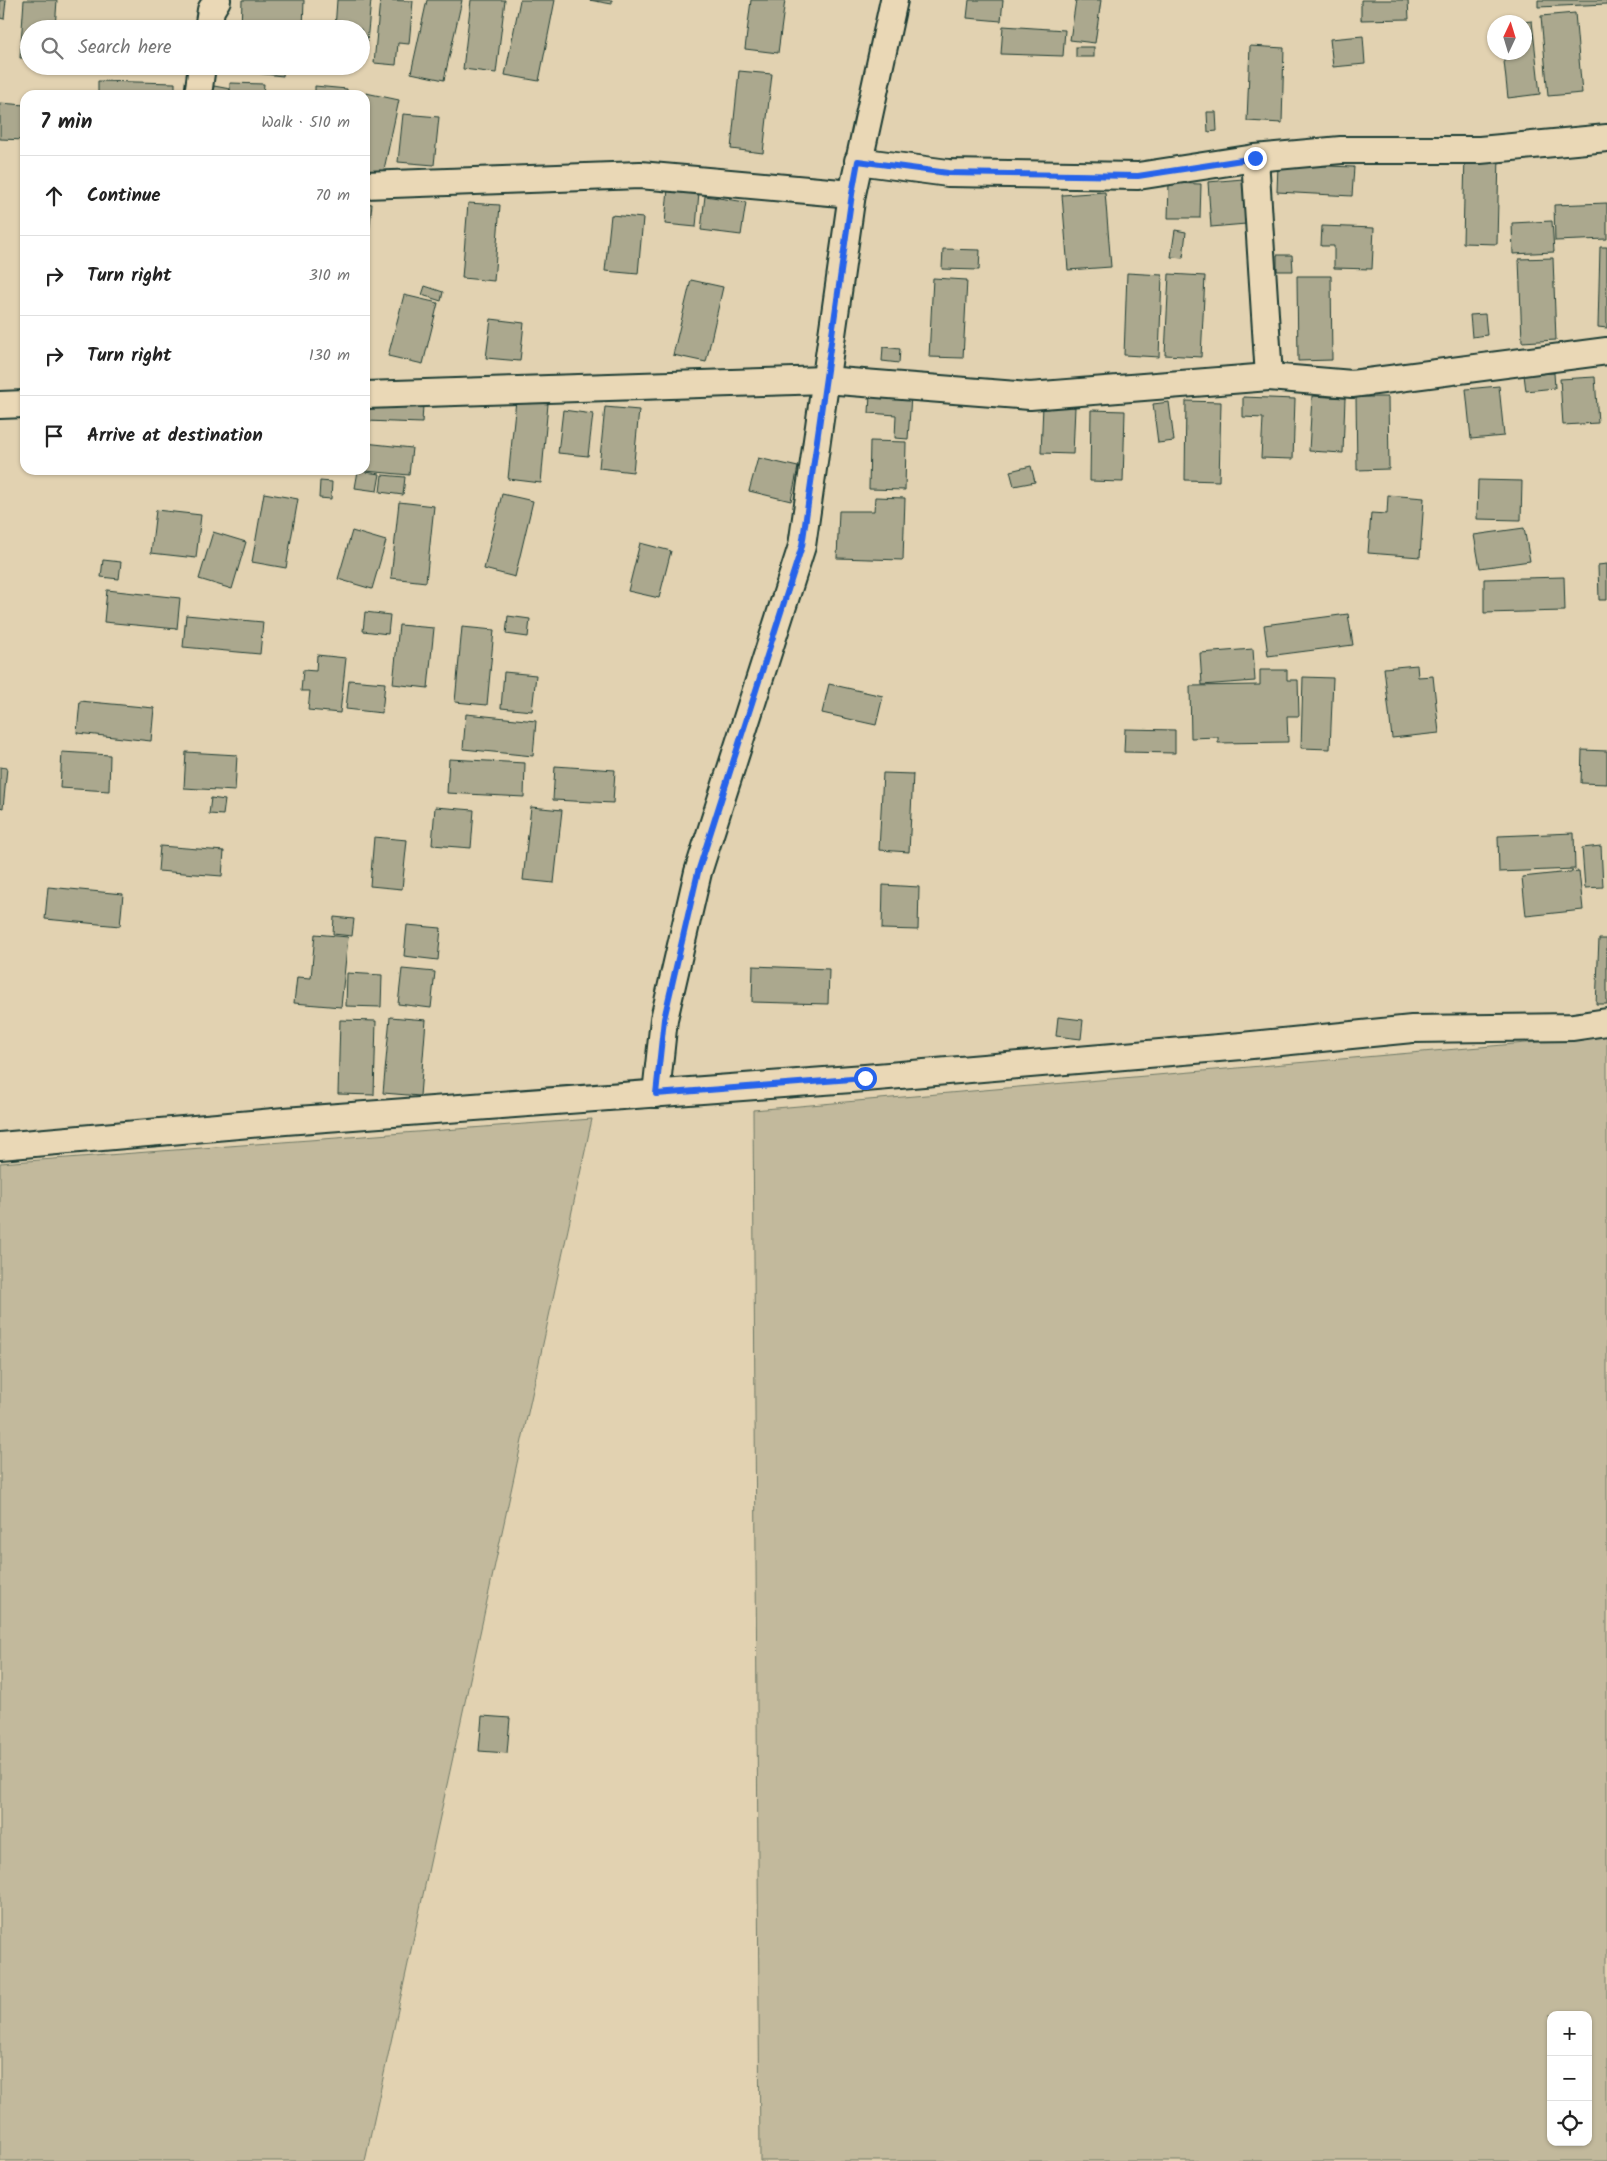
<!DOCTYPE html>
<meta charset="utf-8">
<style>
body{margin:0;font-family:Kalam,sans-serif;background:#f6f6f6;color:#222}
.controls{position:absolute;right:15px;bottom:15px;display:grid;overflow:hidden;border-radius:10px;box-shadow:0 1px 4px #0004}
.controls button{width:45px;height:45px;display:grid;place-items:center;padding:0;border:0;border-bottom:1px solid #e0e0e0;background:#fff;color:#222;font:25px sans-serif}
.compass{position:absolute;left:1487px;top:15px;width:45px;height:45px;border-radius:50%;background:#fff;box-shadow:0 1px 4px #0004;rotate:4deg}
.stop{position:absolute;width:15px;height:15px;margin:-11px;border:4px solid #2563eb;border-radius:50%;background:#fff}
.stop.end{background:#2563eb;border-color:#fff;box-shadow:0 1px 5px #0008}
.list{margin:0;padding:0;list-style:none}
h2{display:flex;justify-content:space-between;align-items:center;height:65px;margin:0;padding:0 20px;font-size:21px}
h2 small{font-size:16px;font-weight:400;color:#767676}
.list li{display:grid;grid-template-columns:32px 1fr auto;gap:15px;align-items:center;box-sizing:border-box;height:80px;padding:0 20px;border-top:1px solid #e0e0e0}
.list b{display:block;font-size:19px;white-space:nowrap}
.list em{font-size:16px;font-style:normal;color:#767676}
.icon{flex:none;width:28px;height:28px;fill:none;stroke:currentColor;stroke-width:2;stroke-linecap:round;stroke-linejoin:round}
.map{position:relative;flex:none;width:1607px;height:2161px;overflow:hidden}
.search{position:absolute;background:#fff;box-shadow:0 1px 4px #0004;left:20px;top:20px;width:350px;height:55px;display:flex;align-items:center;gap:12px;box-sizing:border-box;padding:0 18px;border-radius:28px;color:#767676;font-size:19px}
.panel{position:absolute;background:#fff;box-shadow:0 1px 4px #0004;left:20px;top:90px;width:350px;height:385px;border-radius:15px}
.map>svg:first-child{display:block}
.green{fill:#c2b99c;stroke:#707b68;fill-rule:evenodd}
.building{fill:#aba88e;stroke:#1f3d34}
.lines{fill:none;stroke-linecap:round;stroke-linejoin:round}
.minor-casing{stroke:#1f3d34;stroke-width:30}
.minor{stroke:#ead8b6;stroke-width:26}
.route{stroke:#2563eb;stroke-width:6}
</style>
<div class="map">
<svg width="1607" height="2161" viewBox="0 0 1607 2161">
<rect width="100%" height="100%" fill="#e2d2b1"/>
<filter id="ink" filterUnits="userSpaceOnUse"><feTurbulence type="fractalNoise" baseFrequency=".02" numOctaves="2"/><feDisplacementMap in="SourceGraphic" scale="10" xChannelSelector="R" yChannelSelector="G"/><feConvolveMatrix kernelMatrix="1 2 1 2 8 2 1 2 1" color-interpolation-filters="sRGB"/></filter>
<g filter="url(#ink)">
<g class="green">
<path d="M1607,1036V2161H760L753,1110ZM1551,2015H1588V2142H1551Z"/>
<polygon points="592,1119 365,2161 0,2161 0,1163"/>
</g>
<g class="building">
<polygon points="0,0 6,0 4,19 0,18"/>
<polygon points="24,0 57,0 55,29 29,29 29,58 20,58"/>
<polygon points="242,0 304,0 303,29 241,29"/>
<polygon points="337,0 371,0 366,53 361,52 361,29 335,29"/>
<polygon points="380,0 413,1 409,44 398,43 396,65 374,63"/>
<polygon points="427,0 462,0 444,80 411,73"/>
<polygon points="471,0 505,0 496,73 463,69"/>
<polygon points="520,0 555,0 539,81 505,75"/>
<polygon points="589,0 612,0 612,4"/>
<polygon points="751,0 785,0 778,53 745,49"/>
<polygon points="969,0 1003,0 1001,21 967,18"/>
<polygon points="1076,0 1101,0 1095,43 1070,40"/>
<polygon points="1361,0 1408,0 1409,19 1361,20"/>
<polygon points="1538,0 1607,0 1607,4 1538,7"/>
<polygon points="1575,13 1582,93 1548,96 1541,16"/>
<polygon points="1532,21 1540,94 1508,98 1503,52 1524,52 1524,22 1522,22"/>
<polygon points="1003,26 1065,30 1063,56 1001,54"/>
<polygon points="1363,36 1365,64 1333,67 1330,39"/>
<polygon points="1250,46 1284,48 1282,123 1247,121"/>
<rect x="1076" y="47" width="18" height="10"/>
<polygon points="237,66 284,66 283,76 236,71"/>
<polygon points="739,71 772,74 763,153 731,149"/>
<polygon points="98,81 175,83 175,95 98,95"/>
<polygon points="230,83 264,84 263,95 230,95"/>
<polygon points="214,86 230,89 229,95 212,95"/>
<polygon points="315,86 347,89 347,95 315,95"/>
<polygon points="366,93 399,100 383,174 365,170"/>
<polygon points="0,103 25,105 25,140 0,139"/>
<polygon points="1207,112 1216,112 1217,131 1208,132"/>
<polygon points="403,114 439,117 434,165 398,162"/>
<polygon points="1465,153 1499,154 1497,244 1463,243"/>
<polygon points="1278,164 1354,167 1352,196 1277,192"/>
<polygon points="1243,179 1246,224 1211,227 1208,182"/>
<polygon points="1169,183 1201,184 1200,218 1168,218"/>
<polygon points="668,188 699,192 696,227 665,224"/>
<polygon points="1105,192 1111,267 1068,270 1062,195"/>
<polygon points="705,196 746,202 741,235 701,230"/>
<polygon points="365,203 372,204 367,254 365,254"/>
<polygon points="468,203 500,205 494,281 462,278"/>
<polygon points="1607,203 1607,239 1555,241 1554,205"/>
<polygon points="611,215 643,218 638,274 605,271"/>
<polygon points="1552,221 1554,252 1513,254 1512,223"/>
<polygon points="1322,226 1374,228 1372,269 1334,268 1334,246 1321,246"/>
<polygon points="1175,230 1186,232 1183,258 1171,257"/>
<polygon points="1600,247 1607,247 1607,328 1598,327"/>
<polygon points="943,249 980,250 979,270 942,269"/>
<polygon points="1277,255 1292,255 1293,271 1277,271"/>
<polygon points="1553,258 1556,340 1522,342 1519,259"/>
<polygon points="1127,273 1162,275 1159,357 1124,355"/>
<polygon points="1169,274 1205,276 1201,357 1165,355"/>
<polygon points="1297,276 1331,276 1332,360 1298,361"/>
<polygon points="933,278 967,280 963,358 929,357"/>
<polygon points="691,280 723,287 706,362 673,355"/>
<polygon points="425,286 443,292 441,301 422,295"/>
<polygon points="404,295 438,303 423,364 388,356"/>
<polygon points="1485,314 1487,335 1472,337 1470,315"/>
<polygon points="491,319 524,323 520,361 486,358"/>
<polygon points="883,347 900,349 899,363 882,361"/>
<polygon points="1554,373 1555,388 1526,391 1524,375"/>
<polygon points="1595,377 1598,423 1563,425 1560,379"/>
<polygon points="1499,386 1504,436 1471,439 1466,389"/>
<polygon points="870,394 911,396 908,439 895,438 896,415 869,413"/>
<polygon points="1312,396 1345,398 1343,453 1309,451"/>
<polygon points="1243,397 1295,399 1293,459 1261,458 1263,418 1243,417"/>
<polygon points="1356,397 1388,397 1389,469 1357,470"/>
<polygon points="516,400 548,404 541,483 508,479"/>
<polygon points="1186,401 1221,402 1219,481 1185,480"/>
<polygon points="1169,402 1174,441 1158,443 1153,404"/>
<polygon points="365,403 423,405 422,423 365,421"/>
<polygon points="1043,405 1075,407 1073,454 1041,453"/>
<polygon points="605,407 639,410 633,472 599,468"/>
<polygon points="563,410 593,414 588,456 558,453"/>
<polygon points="1091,410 1125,411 1123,482 1090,481"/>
<polygon points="870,441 906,442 905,490 869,489"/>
<polygon points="365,443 412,448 409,475 355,470 365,470"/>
<polygon points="758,458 798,467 791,501 749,491"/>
<polygon points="1031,466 1035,482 1014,486 1010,471"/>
<polygon points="358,471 380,474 377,491 355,488"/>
<polygon points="382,475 405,477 403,495 380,492"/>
<polygon points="1478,480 1522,481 1521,520 1477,519"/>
<polygon points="320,481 332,482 331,499 319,498"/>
<polygon points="264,493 298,499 286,568 252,562"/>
<polygon points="502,494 533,501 515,577 484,569"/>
<polygon points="1388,495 1424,498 1420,557 1368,553 1371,513 1387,514"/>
<polygon points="875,497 905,498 903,560 837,558 839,511 874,511"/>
<polygon points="399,502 434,506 426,582 391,578"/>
<polygon points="156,510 201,515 196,558 151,553"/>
<polygon points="1524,528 1530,561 1480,568 1474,535"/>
<polygon points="352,531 386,541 372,589 338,579"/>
<polygon points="213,532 246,542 232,589 199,579"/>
<polygon points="640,543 671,551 659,598 628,591"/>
<polygon points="103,560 121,562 119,579 101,577"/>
<polygon points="1607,564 1607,600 1599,600 1598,565"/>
<polygon points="1564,577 1565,611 1484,613 1484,579"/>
<polygon points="107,590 180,598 177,629 104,622"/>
<polygon points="365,612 390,615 388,634 363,631"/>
<polygon points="1348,614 1353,645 1268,656 1264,625"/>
<polygon points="186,615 263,622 260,654 183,647"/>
<polygon points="508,616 530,619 528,637 506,634"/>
<polygon points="399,625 434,628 428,688 393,684"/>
<polygon points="462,627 494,630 487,705 455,702"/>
<polygon points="1253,649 1255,681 1202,685 1200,653"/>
<polygon points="317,655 346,658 340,713 308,710 310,691 301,691 303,670 316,671"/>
<polygon points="1417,665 1418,677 1433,676 1439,733 1392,738 1384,668"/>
<polygon points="1260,670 1287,670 1287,680 1298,680 1299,716 1287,716 1288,742 1218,743 1218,737 1191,738 1190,686 1260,685"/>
<polygon points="504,672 536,675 532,711 501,708"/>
<polygon points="1303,677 1333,678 1330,749 1301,748"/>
<polygon points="349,680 385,683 382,713 346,709"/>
<polygon points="829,684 883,696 876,725 822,713"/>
<polygon points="80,701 154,708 151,741 77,733"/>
<polygon points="466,714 536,721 533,756 463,749"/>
<polygon points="1125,729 1175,730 1175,753 1124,752"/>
<polygon points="1582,750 1607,751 1607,784 1581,783"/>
<polygon points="62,752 110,755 109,791 60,788"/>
<polygon points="186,752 237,755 235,791 184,788"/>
<polygon points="449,759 525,763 524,797 447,793"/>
<polygon points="555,766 615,770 613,803 553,800"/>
<polygon points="0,767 7,768 3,808 0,807"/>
<polygon points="883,773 913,774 909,852 879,850"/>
<polygon points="211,798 225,800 223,815 209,814"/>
<polygon points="435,807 474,810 471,848 432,845"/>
<polygon points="531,807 562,810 554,883 523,880"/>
<polygon points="1574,833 1575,869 1499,872 1498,836"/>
<polygon points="374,837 407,840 402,889 370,886"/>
<polygon points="160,846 224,851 222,876 158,871"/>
<polygon points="1601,846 1603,887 1585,888 1582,848"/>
<polygon points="1579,871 1583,910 1526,916 1522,877"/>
<polygon points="883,885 919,887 918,930 882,929"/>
<polygon points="48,887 123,894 120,926 45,919"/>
<polygon points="334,917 354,919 352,936 333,934"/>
<polygon points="407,925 441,928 438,960 404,956"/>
<polygon points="315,934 348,937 341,1007 294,1003 297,977 311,978"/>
<polygon points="1599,939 1607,939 1607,1004 1596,1004"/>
<polygon points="753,966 829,969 828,1004 752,1002"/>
<polygon points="402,969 435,972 431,1008 398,1004"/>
<polygon points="347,973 382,975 381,1007 346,1006"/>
<polygon points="390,1017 426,1020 420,1096 383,1093"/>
<polygon points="1058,1017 1083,1020 1081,1039 1056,1036"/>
<polygon points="340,1020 376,1021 374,1095 338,1094"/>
<polygon points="482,1716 510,1718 507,1753 479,1751"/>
</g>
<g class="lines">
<g class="minor-casing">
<g id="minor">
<polyline points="208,29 211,10 217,0"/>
<polyline points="198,95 202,66"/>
<polyline points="1255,158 1269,377"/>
<polyline points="858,161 948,173 1138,176 1255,158 1341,150 1480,150 1607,138"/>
<polyline points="365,185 640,175 852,194"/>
<polyline points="365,395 825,380 1030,396 1269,377 1352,384 1607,351"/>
<polyline points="0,405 25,404"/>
<polyline points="656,1094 664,1019 698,872 802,546 852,194 894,0"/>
<polyline points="0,1146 285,1121 865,1078 1242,1046 1412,1029 1573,1027 1607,1022"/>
</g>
</g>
<use href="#minor" class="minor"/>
</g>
</g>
<g class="lines" filter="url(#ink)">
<polyline class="route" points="865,1078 656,1094 664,1019 698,872 802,546 852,194 858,161 948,173 1138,176 1255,158"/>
</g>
</svg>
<div class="controls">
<button>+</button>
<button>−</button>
<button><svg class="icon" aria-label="locate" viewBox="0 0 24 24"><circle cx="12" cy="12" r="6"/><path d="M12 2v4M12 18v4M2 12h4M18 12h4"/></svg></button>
</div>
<svg class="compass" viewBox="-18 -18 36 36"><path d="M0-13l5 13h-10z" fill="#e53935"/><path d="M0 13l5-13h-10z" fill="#767676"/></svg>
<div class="stop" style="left:865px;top:1078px"></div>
<div class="stop end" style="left:1255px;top:158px"></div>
<div class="search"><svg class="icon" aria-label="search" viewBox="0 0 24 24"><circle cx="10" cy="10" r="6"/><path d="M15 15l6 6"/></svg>Search here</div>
<section class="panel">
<h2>7 min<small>Walk · 510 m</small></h2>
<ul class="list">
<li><svg class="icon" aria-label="ahead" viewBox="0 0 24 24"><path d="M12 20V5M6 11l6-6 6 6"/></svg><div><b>Continue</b></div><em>70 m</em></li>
<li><svg class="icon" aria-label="right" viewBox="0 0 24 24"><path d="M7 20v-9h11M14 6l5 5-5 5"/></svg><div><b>Turn right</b></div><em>310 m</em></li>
<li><svg class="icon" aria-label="right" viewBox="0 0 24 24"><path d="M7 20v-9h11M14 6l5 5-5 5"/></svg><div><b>Turn right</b></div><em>130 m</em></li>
<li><svg class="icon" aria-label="arrive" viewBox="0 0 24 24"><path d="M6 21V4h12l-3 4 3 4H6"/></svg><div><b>Arrive at destination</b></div></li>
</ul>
</section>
</div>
